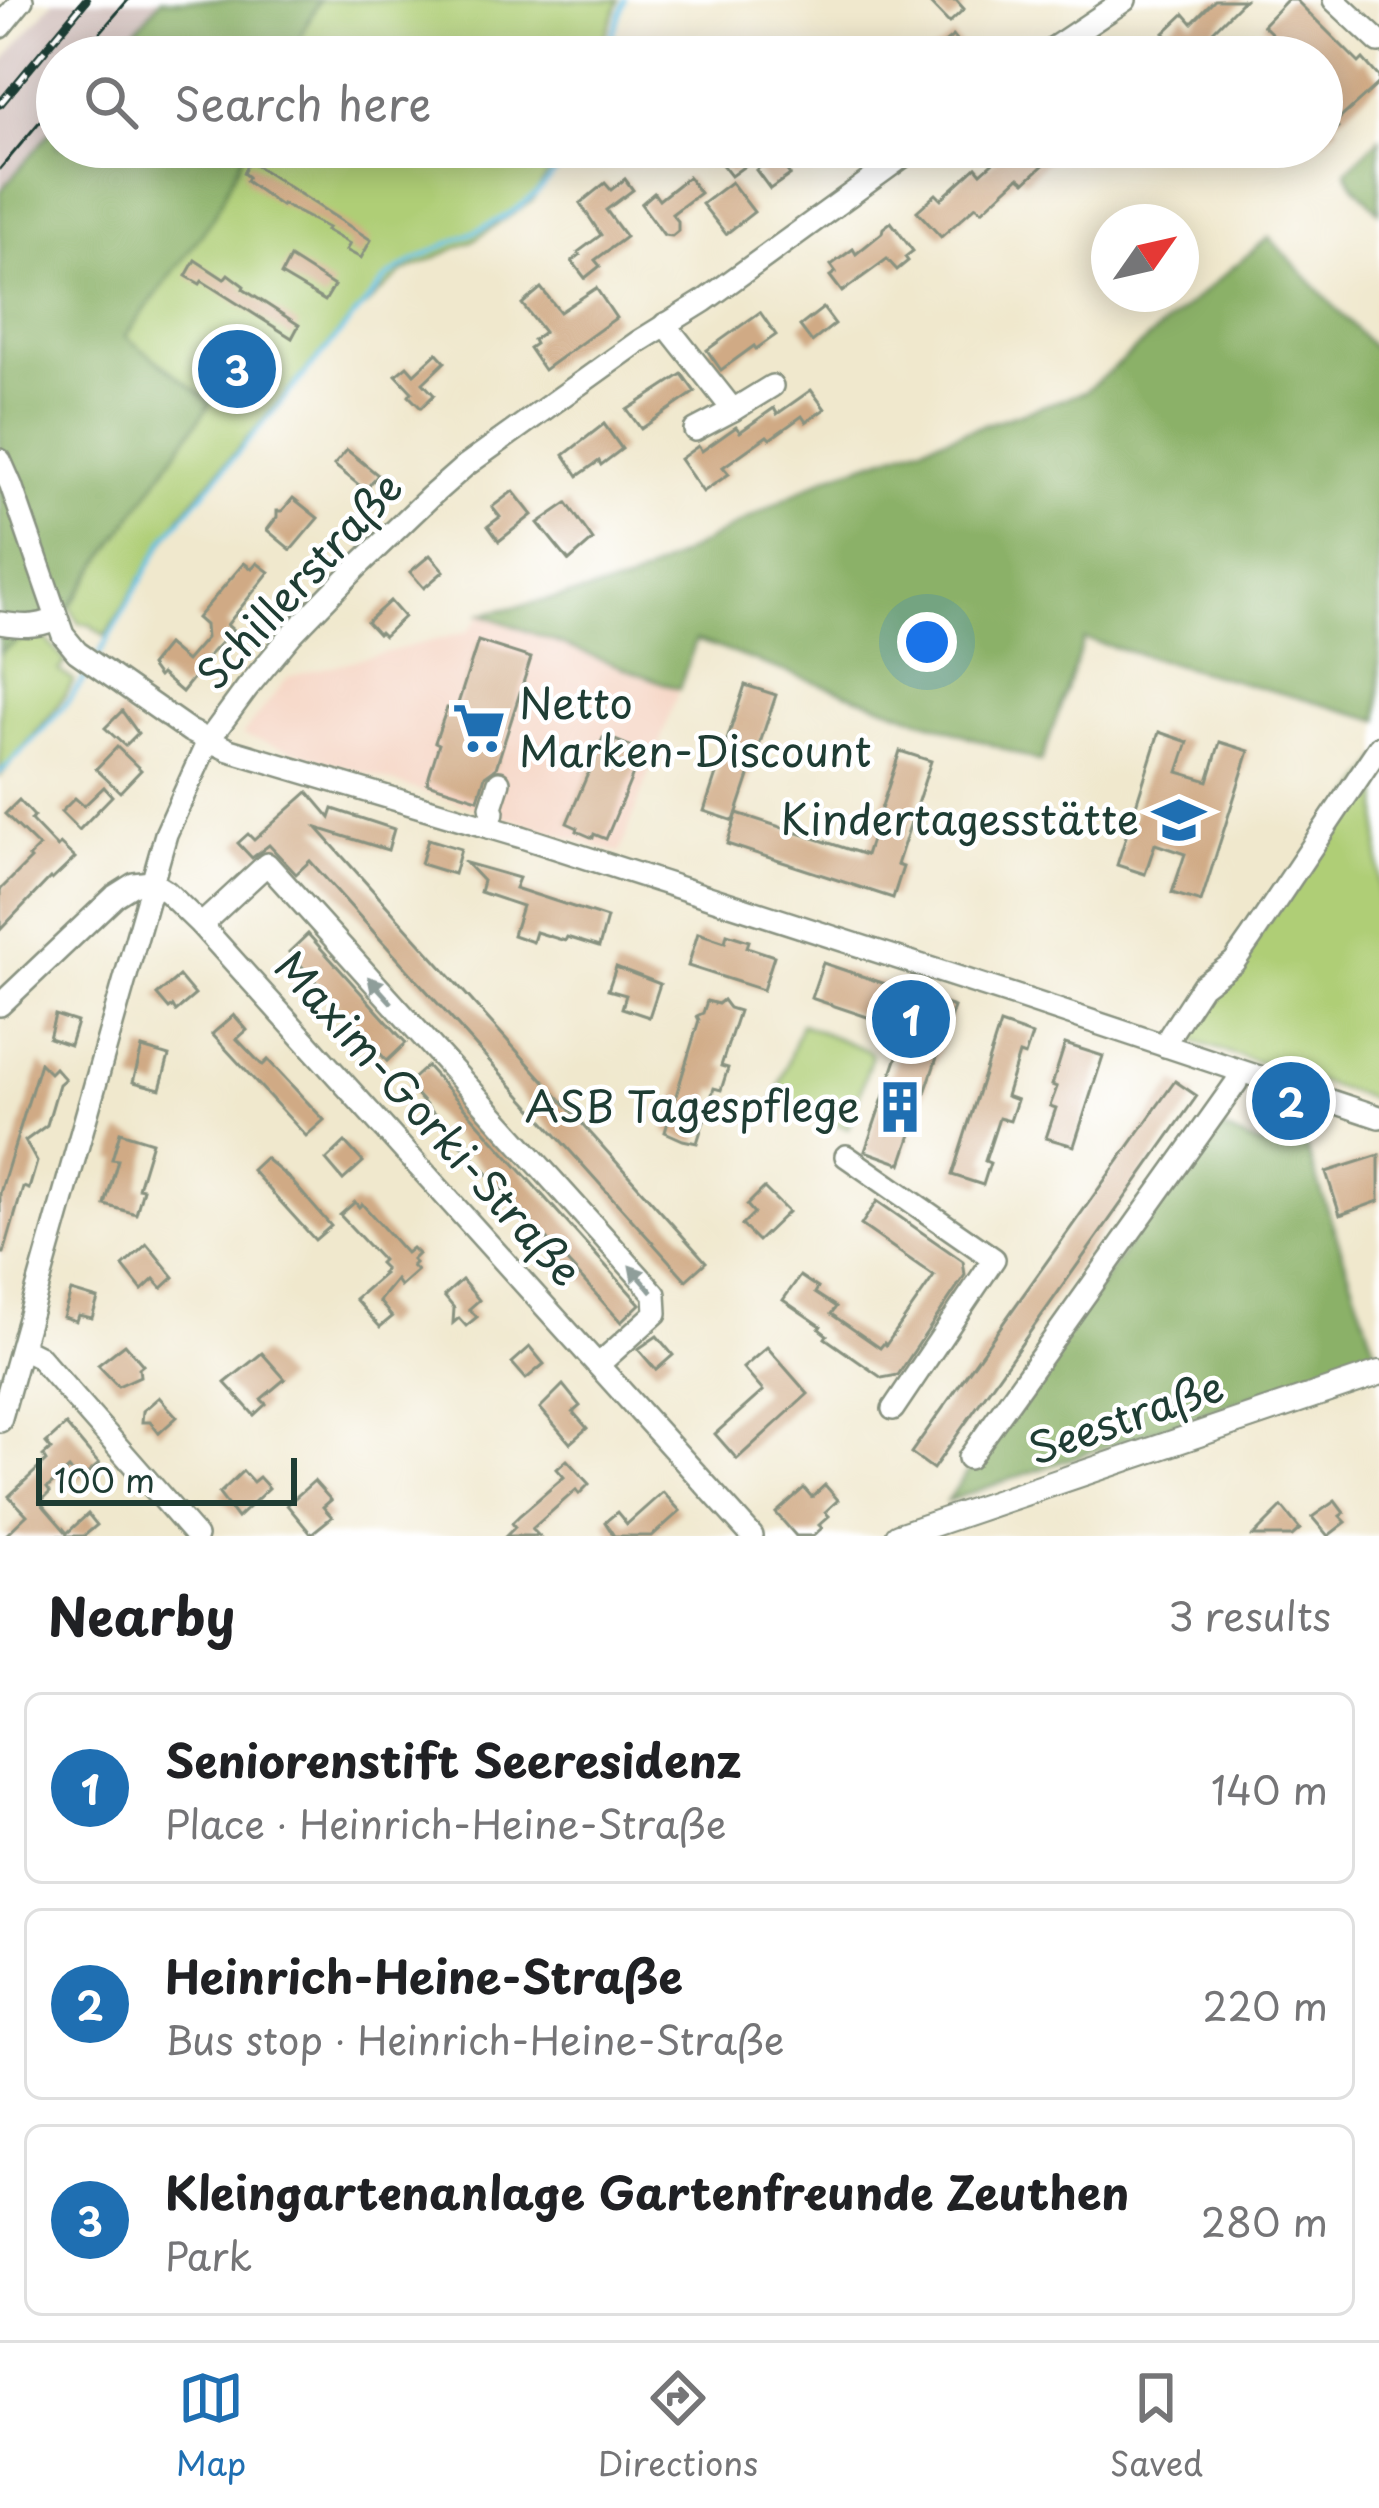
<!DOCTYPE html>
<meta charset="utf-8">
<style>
body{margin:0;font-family:"Playpen Sans",sans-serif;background:#f6f6f6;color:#202124}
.compass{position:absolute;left:1091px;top:204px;width:108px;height:108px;border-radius:50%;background:#fff;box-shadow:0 6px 30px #0003;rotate:56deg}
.scale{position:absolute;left:36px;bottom:30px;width:261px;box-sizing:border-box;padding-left:12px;border:6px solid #1f3d34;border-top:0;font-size:33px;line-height:42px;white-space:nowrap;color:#1f3d34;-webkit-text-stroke:9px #fff;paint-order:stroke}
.you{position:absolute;left:927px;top:642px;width:42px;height:42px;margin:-30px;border:9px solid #fff;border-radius:50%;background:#1a73e8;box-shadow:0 0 0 18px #1a73e833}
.badge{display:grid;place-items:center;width:78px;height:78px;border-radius:50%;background:#1f6fb2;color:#fff;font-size:39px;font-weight:700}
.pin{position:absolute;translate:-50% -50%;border:6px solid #fff;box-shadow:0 3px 12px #0006}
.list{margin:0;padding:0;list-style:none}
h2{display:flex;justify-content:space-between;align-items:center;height:156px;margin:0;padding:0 48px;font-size:51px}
h2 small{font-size:39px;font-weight:400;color:#757577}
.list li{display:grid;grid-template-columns:78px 1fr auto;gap:36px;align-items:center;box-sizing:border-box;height:192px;margin:0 24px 24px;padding:0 24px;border:3px solid #e0e0e0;border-radius:18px}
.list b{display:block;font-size:45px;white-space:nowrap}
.list p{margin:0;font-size:39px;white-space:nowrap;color:#757577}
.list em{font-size:39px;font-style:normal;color:#757577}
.icon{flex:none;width:66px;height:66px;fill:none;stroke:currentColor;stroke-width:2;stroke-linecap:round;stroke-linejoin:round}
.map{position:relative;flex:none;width:1379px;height:1536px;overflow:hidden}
.search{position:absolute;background:#fff;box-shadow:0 6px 30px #0003;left:36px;right:36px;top:36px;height:132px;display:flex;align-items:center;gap:30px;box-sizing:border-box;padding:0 42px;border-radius:66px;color:#757577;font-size:45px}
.sheet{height:804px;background:#fff}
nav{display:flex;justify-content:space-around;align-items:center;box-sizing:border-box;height:168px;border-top:3px solid #e0e0e0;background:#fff;font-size:33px;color:#757577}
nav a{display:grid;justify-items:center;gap:6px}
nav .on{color:#1f6fb2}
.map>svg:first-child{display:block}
.built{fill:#f5d3c1}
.industrial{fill:#d1c0bc}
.green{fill:#afce76;stroke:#678655;stroke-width:3}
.forest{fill:#8bb167;stroke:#55774e;stroke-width:3}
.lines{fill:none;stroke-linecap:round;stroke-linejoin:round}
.stream{stroke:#68c2e6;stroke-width:4.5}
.building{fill:#d0aa85}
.minor-casing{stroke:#889280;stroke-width:26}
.major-casing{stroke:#889280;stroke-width:28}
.minor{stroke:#fff;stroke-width:21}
.major{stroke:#fff;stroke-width:24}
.tram{stroke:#1f3d34;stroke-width:3}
.rail-casing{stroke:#1f3d34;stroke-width:9}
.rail{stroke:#fff;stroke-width:4.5;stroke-dasharray:14;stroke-linecap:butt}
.oneway{fill:#8f9e9a}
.labels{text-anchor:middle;stroke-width:9;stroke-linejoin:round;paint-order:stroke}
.street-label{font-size:42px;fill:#1f3d34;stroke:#fff}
.poi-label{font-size:42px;fill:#1f3d34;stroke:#fff;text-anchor:end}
</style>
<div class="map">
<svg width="1379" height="1536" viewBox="0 0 1379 1536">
<rect width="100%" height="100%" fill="#fff"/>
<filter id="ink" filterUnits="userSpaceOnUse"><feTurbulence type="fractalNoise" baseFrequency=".00833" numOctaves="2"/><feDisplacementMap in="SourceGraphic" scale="24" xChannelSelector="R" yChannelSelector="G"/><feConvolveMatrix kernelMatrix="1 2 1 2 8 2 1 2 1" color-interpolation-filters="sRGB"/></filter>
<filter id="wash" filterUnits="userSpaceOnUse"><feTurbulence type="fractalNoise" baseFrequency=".004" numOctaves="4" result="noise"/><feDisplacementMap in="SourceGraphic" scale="48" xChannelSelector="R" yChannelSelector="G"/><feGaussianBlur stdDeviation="2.7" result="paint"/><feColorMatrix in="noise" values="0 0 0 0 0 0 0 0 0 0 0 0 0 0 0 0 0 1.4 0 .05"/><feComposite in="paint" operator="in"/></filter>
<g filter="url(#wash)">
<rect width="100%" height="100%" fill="#f0e8cd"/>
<polygon class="built" points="482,614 679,689 620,853 242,735 288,677 467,632"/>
<polygon class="industrial" points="54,0 161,0 113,57 57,57 57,124 0,192 0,65"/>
<g class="green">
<polygon points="319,0 619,0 598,57 291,57"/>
<polygon points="247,147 564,147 532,201 472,241 403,272 354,316 184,511 105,636 89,624 79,623 70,607 211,402 125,337 212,220"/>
<polygon points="29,634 43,636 66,662 59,671 74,681 53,712 0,776 0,652"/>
<polygon points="1379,760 1379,1101 1186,1039"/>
<polygon points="801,1024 869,1051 872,1055 848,1128 774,1102"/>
</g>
<g class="forest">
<polygon points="161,0 319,0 291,57 113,57"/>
<polygon points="57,124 57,147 247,147 212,220 125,336 211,402 69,607 43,636 28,634 0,652 0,192"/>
<polygon points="1379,138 1379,212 1353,184 1346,171"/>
<polygon points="1269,237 1379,354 1379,720 1084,639 1041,762 696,640 679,689 482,614 628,583 828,476 1085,392"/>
<polygon points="1213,1125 1259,1145 1305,1144 1377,1354 947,1501"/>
</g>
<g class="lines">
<g class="stream">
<polyline points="605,57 625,0"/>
<path d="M98,656L166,537L387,278C454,229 528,230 571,147"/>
<path d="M0,773C32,741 66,709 89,671"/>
</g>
</g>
<g id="blocks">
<g class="building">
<polygon points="927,0 956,0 964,9 949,23"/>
<polygon points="1215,0 1244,0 1188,56 1164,33 1184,14 1192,23"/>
<polygon points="1287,0 1296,0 1359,63 1363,59 1379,77 1379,83 1335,123 1338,127 1322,142 1322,57 1296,57 1263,25"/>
<polygon points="953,36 970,57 924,57 942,45"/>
<polygon points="708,147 731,147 746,165 731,176"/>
<polygon points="1010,147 1063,147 1025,182 1019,177 982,211 976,206 941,237 917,211 936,194 941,199 976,167 981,173"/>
<polygon points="776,155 790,175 770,189 756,170"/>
<polygon points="249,161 371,240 361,258 346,250 350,244 326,230 328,228 282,204 281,206 246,181 248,177 243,173"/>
<polygon points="688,177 700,193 672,214 678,221 678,231 672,236 664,235 641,204 654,193 659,200"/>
<polygon points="625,179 633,190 606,210 626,237 595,260 600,266 585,278 572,261 580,255 578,252 601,235 580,203 605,183 611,190"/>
<polygon points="731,182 754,212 726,234 702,204"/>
<polygon points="891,222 913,251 905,257 908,261 897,270 887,259 842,292 830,276 836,272 831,265 853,249 856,254 882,233 883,228"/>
<polygon points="290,258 334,286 325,301 281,275"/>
<polygon points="195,260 224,279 228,274 244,286 243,289 299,325 292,338 202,281 200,284 186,276"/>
<polygon points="541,288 560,312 596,288 616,318 544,370 529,348 535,344 533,340 544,332 522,304"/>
<polygon points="823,308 835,324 812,342 800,326"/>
<polygon points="760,312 776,335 756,349 754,346 721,370 707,350"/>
<polygon points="437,353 445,362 423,383 434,395 421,408 409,396 412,392 396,375 407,366 414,374"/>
<polygon points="682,374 695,392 641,429 627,410"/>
<polygon points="811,390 825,409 806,422 802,416 770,439 767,436 723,467 729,474 703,492 680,459 698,446 702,451 736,427 740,432 774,408 777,414"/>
<polygon points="604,424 622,449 601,465 599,461 578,476 564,455"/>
<polygon points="347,450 378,475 365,490 334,465"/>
<polygon points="513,491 532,515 499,541 488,526 500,517 492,507"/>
<polygon points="293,498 318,518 291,550 267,530 277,517 277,511 282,511"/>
<polygon points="567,503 593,540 569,561 538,523"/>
<polygon points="430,555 444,571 424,588 410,572"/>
<polygon points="244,563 252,569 257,563 269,572 227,625 233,630 196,669 199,671 182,692 161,674 158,677 150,666 167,645 186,661 206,638 205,625 197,618"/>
<polygon points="390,601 404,617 384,636 380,632 378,634 367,622"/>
<polygon points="478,641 531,658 496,768 485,776 478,799 427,783 439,744 435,742 447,708 456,710"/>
<polygon points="745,685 776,695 734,821 704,811"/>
<polygon points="122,711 138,733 125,746 105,728"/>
<polygon points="1159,732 1188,742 1178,772 1208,781 1220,742 1249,751 1201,902 1172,893 1185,854 1155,844 1145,874 1117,865"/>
<polygon points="603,738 614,743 615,740 632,747 630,750 641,755 606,839 594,834 593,838 577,831 578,828 567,823"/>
<polygon points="117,747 141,770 120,792 96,769"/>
<polygon points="900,751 931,761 897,865 903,867 893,898 727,844 737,813 866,855"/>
<polygon points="104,787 112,796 79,830 61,812 75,798 84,806"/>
<polygon points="308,792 330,818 333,809 394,829 388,850 317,828 706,1262 686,1280 310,861 296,874 269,845 252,858 238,843 248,834 254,840"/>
<polygon points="19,800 34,816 31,820 57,847 60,844 75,858 52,880 50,878 0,930 0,890 31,859 29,857 39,847 5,814"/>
<polygon points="428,839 461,849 454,874 421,864"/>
<polygon points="466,863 519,878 515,888 607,918 599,947 567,937 565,941 536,932 533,942 513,935 522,906 480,892 483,881"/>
<polygon points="698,933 725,942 727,934 749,941 747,947 774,956 763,990 688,966"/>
<polygon points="308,934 406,1043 387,1061 289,952"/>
<polygon points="823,963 954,1007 901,1164 865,1151 906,1030 811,998"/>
<polygon points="616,967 660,984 649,1017 622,1008 626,995 608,990"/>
<polygon points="179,976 195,995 176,1011 173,1006 169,1009 157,995"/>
<polygon points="723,1000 729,1008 739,1011 721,1066 728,1068 721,1090 714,1088 697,1143 683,1140 665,1132 699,1020 697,1016 703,1013 707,1001 718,1004"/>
<polygon points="55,1015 77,1022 70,1045 49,1038"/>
<polygon points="234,1015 247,1030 237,1039 261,1064 263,1065 268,1060 324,1120 306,1136 212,1034"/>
<polygon points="1000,1024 1032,1035 1025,1056 1019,1054 1006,1096 1017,1100 1010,1121 999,1118 985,1161 990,1163 983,1185 952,1175"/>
<polygon points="1065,1044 1103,1056 1074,1146 1046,1138 1056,1108 1050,1106 1057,1087 1052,1085"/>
<polygon points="142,1048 169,1056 160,1089 133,1082"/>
<polygon points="40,1063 50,1073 55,1068 65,1079 59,1084 47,1125 25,1141 37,1162 29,1189 23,1187 4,1253 0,1253 0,1193"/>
<polygon points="427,1066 640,1304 621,1322 407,1084"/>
<polygon points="1175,1081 1197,1096 933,1469 911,1453"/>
<polygon points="1272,1112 1302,1121 1295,1141 1266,1132"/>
<polygon points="120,1132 152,1142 138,1188 143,1189 136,1214 105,1205 118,1160 112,1159"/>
<polygon points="345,1142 363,1162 343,1180 326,1160"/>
<polygon points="1379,1155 1379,1201 1340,1215 1326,1172"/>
<polygon points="265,1158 290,1179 331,1226 315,1240 252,1170"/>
<polygon points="764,1188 788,1212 758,1241 742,1225 754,1213 747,1205"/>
<polygon points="877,1201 963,1261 965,1275 898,1375 882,1378 825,1338 827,1335 819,1329 821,1326 783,1300 800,1276 818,1288 815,1293 836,1307 831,1314 880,1348 884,1343 886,1345 934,1276 861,1225"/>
<polygon points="355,1202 359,1207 362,1204 406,1253 412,1248 418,1254 412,1260 415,1263 412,1266 417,1271 400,1286 396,1280 379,1301 392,1317 380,1327 355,1299 384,1274 382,1272 385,1269 379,1263 382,1260 340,1215"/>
<polygon points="147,1244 174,1277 162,1288 154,1279 142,1290 123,1266"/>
<polygon points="462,1280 479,1300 469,1309 477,1317 466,1326 459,1318 453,1323 454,1308 444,1296"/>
<polygon points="71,1291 98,1299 92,1318 78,1315 76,1321 63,1317"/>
<polygon points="657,1336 673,1355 656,1370 638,1349"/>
<polygon points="125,1344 143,1365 139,1368 140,1376 118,1386 98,1365"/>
<polygon points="530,1347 544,1364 526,1379 512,1363"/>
<polygon points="767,1347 808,1394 737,1459 715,1434 763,1391 743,1368"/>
<polygon points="262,1353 285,1379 261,1399 266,1404 254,1415 225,1383"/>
<polygon points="563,1385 580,1406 573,1412 587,1428 570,1443 540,1408"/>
<polygon points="159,1397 177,1417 159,1433 150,1422 142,1422 143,1411"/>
<polygon points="66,1425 99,1464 79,1481 69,1469 47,1488 50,1492 40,1502 67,1533 88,1514 97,1525 84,1536 5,1536 27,1515 9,1496 46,1461 43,1456 51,1449 46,1443"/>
<polygon points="567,1460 589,1484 579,1494 576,1490 532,1529 539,1536 506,1536 515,1527 512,1523 520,1515 564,1477 557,1469"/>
<polygon points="243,1471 253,1482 259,1477 269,1488 237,1518 219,1494"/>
<polygon points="314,1481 331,1500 323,1507 332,1517 311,1534 287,1505"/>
<polygon points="825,1485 838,1500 825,1512 829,1516 819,1525 822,1528 813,1536 796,1536 776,1513 804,1488 812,1497"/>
<polygon points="663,1492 680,1511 652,1536 614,1536 605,1522 617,1512 627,1524"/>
<polygon points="1335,1501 1344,1513 1340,1516 1346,1522 1328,1536 1312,1517"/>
<polygon points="1282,1507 1300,1529 1292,1536 1253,1536"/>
</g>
</g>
</g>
<g filter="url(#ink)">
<use href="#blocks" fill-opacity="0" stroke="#889280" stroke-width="3"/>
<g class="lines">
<g class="minor-casing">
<g id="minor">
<polyline points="1334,0 1379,42"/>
<polyline points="0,27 22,0"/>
<polyline points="1040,57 1125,0"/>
<polyline points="665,324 733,410 772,386"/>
<polyline points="695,430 733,410"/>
<polyline points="0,460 11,485 63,635 77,652 190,731 229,750 522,837 1016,996 1379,1117"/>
<path d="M0,623C20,626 36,628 55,619"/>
<polyline points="489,827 493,812 491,807 499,782"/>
<polyline points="151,882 167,892 201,925 752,1536"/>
<polyline points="201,925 267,864 638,1275 655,1294 656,1313 598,1365"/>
<polyline points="0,1005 115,896 134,884 151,882"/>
<polyline points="1165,1046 1170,1035 1202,986 1234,962 1251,938 1379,747"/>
<polyline points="846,1156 994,1259 893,1409"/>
<polyline points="22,1348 38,1356 196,1536"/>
<polyline points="0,1421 166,834 208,741 247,688 291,635 361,563 431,496 465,466 638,342 704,301 916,147"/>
<polyline points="969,1458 1236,1083 1239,1072"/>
</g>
</g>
<g class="major-casing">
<polyline id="major" points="898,1536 1379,1373"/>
</g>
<use href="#minor" class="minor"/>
<use href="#major" class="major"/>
<g class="tram">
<polyline points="79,57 128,0"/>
<polyline points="0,169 57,101"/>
</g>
<g class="rail-casing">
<polyline id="rail" points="0,104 86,0"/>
</g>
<use href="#rail" class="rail"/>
</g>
<defs><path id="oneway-solid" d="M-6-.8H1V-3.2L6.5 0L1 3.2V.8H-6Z" transform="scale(3)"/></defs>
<g class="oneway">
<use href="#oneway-solid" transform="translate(380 990) rotate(-132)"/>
<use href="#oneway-solid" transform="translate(641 1279) rotate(-131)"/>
</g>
</g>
<defs>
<g id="supermarket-bare" transform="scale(4.14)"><path d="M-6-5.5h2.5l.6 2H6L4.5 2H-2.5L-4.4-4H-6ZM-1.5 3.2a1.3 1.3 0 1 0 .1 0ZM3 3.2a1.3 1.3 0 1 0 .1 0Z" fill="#1f6fb2" stroke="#fff" stroke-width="2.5" paint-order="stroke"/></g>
<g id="school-bare" transform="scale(4.14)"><path d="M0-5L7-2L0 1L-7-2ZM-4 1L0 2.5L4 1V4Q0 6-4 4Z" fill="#1f6fb2" stroke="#fff" stroke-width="2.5" paint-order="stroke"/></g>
<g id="building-bare" transform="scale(4.14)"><path d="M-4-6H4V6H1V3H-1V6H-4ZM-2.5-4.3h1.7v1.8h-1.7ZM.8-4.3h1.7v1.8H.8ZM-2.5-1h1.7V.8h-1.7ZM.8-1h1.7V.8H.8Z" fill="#1f6fb2" stroke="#fff" stroke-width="2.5" paint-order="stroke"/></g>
</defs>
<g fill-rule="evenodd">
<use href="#supermarket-bare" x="479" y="728"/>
<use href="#school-bare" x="1179" y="820"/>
<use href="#building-bare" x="900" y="1107"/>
</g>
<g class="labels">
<g class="street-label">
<text transform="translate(300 581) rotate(-47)" y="15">Schillerstraße</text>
<text transform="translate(428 1119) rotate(48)" y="15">Maxim-Gorki-Straße</text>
<text transform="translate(1126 1418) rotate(-19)" y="15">Seestraße</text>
</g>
<g class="poi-label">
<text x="519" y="719" text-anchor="start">Netto<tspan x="519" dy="48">Marken-Discount</tspan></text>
<text x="1139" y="835">Kindertagesstätte</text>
<text x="860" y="1122">ASB Tagespflege</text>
</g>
</g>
</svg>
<svg class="compass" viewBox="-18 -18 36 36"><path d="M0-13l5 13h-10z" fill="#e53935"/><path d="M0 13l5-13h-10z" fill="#757577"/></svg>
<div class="scale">100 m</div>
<div class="you"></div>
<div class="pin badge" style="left:911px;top:1019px">1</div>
<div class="pin badge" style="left:1291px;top:1101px">2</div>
<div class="pin badge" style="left:237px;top:369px">3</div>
<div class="search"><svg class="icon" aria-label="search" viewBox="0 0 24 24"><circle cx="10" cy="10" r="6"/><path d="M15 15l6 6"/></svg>Search here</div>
</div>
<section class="sheet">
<h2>Nearby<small>3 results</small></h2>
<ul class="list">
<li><span class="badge">1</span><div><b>Seniorenstift Seeresidenz</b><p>Place · Heinrich-Heine-Straße</p></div><em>140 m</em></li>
<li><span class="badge">2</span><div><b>Heinrich-Heine-Straße</b><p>Bus stop · Heinrich-Heine-Straße</p></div><em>220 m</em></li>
<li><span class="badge">3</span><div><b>Kleingartenanlage Gartenfreunde Zeuthen</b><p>Park</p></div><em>280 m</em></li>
</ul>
</section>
<nav>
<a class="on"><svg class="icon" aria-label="map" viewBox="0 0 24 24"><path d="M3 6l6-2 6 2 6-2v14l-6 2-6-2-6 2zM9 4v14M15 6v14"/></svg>Map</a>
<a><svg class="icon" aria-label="directions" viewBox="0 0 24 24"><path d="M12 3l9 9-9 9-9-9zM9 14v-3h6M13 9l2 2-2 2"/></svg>Directions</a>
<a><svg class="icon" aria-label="saved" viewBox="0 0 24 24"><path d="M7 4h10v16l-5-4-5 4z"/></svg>Saved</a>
</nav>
